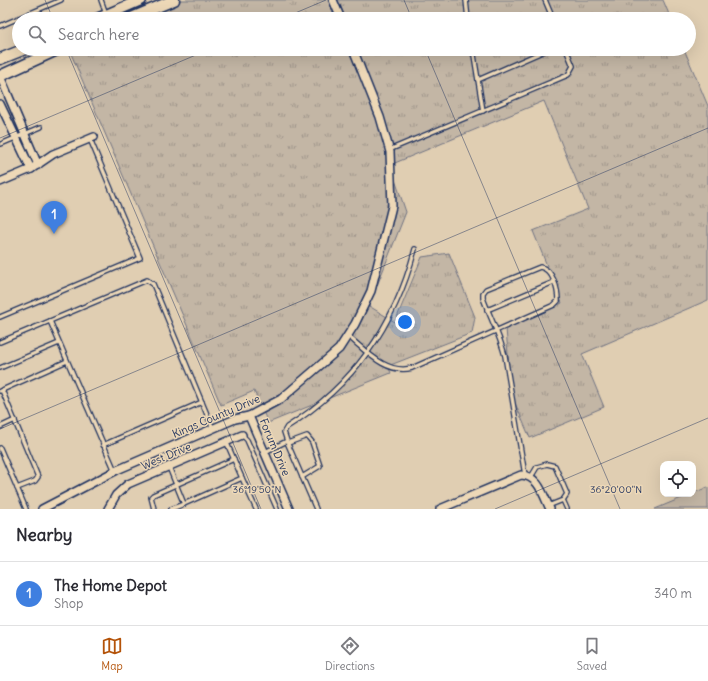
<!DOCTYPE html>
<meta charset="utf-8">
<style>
body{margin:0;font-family:Delius,sans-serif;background:#f7f7f7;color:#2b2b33}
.controls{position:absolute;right:12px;bottom:12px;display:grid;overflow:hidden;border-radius:8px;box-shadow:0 4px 16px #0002}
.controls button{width:36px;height:36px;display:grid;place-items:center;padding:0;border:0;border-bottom:1px solid #e1e1e2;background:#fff;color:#2b2b33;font:20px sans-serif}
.you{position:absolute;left:405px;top:322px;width:14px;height:14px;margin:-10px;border:3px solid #fff;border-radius:50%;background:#1a73e8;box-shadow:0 0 0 6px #1a73e833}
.badge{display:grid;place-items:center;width:26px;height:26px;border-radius:50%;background:#b45309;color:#fff;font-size:13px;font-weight:700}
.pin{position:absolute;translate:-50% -33px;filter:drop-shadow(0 1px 2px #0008)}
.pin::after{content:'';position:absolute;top:21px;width:14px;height:12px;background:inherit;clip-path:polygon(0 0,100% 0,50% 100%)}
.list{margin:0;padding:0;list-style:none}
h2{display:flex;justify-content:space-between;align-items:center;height:52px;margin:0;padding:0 16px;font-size:17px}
h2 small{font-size:13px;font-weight:400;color:#7c7c81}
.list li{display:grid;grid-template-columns:26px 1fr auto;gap:12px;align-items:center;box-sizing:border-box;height:64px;padding:0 16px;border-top:1px solid #e1e1e2}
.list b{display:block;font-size:15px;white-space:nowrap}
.list p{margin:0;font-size:13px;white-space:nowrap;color:#7c7c81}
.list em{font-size:13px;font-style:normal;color:#7c7c81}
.icon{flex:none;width:22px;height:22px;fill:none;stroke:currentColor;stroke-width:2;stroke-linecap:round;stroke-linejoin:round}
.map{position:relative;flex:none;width:708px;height:509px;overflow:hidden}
.search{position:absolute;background:#fff;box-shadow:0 4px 16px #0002;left:12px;right:12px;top:12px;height:44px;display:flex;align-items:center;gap:10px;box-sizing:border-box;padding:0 14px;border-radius:22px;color:#7c7c81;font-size:15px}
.sheet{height:116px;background:#fff}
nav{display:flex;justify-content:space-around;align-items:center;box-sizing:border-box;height:56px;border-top:1px solid #e1e1e2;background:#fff;font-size:11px;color:#7c7c81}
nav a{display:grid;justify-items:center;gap:2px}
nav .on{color:#b45309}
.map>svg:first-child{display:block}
.grass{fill:url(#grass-tufts);stroke:#6f7282}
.park{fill:#c3b6a5;stroke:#6f7282}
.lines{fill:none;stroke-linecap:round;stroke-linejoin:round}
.service-casing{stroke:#1b2f5e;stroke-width:6}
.minor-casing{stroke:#1b2f5e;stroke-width:10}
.secondary-casing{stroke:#1b2f5e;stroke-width:13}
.service{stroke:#edd8b7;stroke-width:3.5}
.minor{stroke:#edd8b7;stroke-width:7}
.secondary{stroke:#edd8b7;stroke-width:10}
.ticks{fill:none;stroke:#1b2f5e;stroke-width:1;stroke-opacity:0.45}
.labels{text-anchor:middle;stroke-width:3;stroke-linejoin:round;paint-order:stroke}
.street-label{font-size:11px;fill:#1b2f5e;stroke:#edd8b7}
.ticks-label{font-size:10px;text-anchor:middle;fill:#1b2f5e;stroke:#edd8b7;stroke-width:3;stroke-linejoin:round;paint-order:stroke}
</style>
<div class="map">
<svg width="708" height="509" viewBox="0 0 708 509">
<defs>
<pattern id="grass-tufts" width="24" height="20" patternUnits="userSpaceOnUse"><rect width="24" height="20" fill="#c3b6a5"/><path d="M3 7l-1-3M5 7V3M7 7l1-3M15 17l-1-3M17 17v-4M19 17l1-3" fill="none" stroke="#9e948a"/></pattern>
</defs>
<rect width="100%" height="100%" fill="#e0ceb2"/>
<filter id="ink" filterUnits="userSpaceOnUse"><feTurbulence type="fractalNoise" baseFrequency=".025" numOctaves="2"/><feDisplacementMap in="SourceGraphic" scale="8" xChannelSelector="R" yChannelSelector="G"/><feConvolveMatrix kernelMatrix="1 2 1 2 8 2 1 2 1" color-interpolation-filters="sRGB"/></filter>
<g filter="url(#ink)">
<g class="grass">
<polygon points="168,0 663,0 671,19 129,19"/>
<polygon points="69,49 684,49 708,106 708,300 582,354 604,407 530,438 511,394 506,328 562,303 533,231 588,209 544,101 390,165 406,212 369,306 395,322 422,257 449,253 475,317 472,333 388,366 391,373 268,423 254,391 221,405"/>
</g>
<polygon class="park" points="708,487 708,509 655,509"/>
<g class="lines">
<g class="service-casing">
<g id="service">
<polyline points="101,0 106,14"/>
<polyline points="466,0 468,19"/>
<polyline points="545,0 553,19"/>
<polyline points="0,26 61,0"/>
<polyline points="473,49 483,111"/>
<polyline points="478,80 549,49"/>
<polyline points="1,144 41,127"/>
<polyline points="389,150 568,75 573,66 566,49"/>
<polyline points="487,310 554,282"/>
<polyline points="0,317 140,258 90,139"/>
<polyline points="50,321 115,471"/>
<path d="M348,336C366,351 387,375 412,368L554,305L558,301C558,289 553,269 540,267L486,289L483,293V298C490,317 500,336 505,356L525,475"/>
<polyline points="0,342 147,280 153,284 213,429"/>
<polyline points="0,368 59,343"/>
<polyline points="2,390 38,477 35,481 17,488"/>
<polyline points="0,391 67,361"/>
<polyline points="0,427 15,420"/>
<polyline points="242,435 247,440 277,509"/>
<polyline points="226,441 242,478"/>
<polyline points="287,442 316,509"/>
<polyline points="288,443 307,436 312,442 320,466 302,477"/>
<polyline points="103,445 202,402"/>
<polyline points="0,448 26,509"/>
<path d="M265,452L287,441L284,432L287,427C354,385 395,326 415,249"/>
<polyline points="169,467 184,504 242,478 256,509"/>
<polyline points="531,477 537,467 547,464 555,466 567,494 563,500 548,506"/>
<polyline points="563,500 567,509"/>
<polyline points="154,509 151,497 153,495 234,459"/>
<polyline points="171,509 184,504"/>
</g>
</g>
<g class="minor-casing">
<g id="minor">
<polyline points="333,0 341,19"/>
<polyline points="0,76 38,165"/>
<polyline points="0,104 31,169"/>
<polyline points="0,182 31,169 53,154 94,137"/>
<polyline points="249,416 289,509"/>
<polyline points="42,509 117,470 235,419 249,416 281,399 339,349 355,324 371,291 392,206 390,152 380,117 353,49"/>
<polyline points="108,509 116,495 128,484 242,435"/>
<path d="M440,509L521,475C539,476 543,495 550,509"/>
</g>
</g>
<g class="secondary-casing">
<g id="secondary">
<polyline points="97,19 141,0"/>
<polyline points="129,19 174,0"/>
<polyline points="0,59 25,49"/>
<polyline points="0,76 59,49"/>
</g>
</g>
<use href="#service" class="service"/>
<use href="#minor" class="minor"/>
<use href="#secondary" class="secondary"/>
</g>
</g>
<path class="ticks" d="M45,0L53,19M404,0L412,19M281,19L326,0M66,49L261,509M425,49L620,509M0,138L210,49M0,429L708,128M495,509L708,418"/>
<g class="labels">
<g class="street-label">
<text transform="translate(216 416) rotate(-23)" y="4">Kings County Drive</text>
<text transform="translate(275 447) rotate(67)" y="4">Forum Drive</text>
<text transform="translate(166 456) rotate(-23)" y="4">West Drive</text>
</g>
</g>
<g class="ticks-label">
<text x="257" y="493">36°19'50"N</text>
<text x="616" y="493">36°20'00"N</text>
</g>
</svg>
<div class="controls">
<button><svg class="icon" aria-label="locate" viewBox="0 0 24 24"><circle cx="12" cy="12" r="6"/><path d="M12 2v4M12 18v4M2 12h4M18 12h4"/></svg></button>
</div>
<div class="you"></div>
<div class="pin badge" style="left:54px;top:234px;background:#3f7fe0">1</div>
<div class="search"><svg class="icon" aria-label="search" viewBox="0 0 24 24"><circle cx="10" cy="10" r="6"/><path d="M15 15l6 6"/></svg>Search here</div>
</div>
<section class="sheet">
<h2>Nearby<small></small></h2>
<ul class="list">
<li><span class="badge" style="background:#3f7fe0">1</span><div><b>The Home Depot</b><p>Shop</p></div><em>340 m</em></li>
</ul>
</section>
<nav>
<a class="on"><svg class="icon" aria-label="map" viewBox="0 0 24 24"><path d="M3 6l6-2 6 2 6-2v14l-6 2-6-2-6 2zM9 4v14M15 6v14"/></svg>Map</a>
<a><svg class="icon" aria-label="directions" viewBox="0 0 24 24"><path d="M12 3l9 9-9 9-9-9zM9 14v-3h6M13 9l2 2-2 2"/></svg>Directions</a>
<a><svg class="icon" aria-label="saved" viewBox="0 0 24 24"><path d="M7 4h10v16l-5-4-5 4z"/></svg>Saved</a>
</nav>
